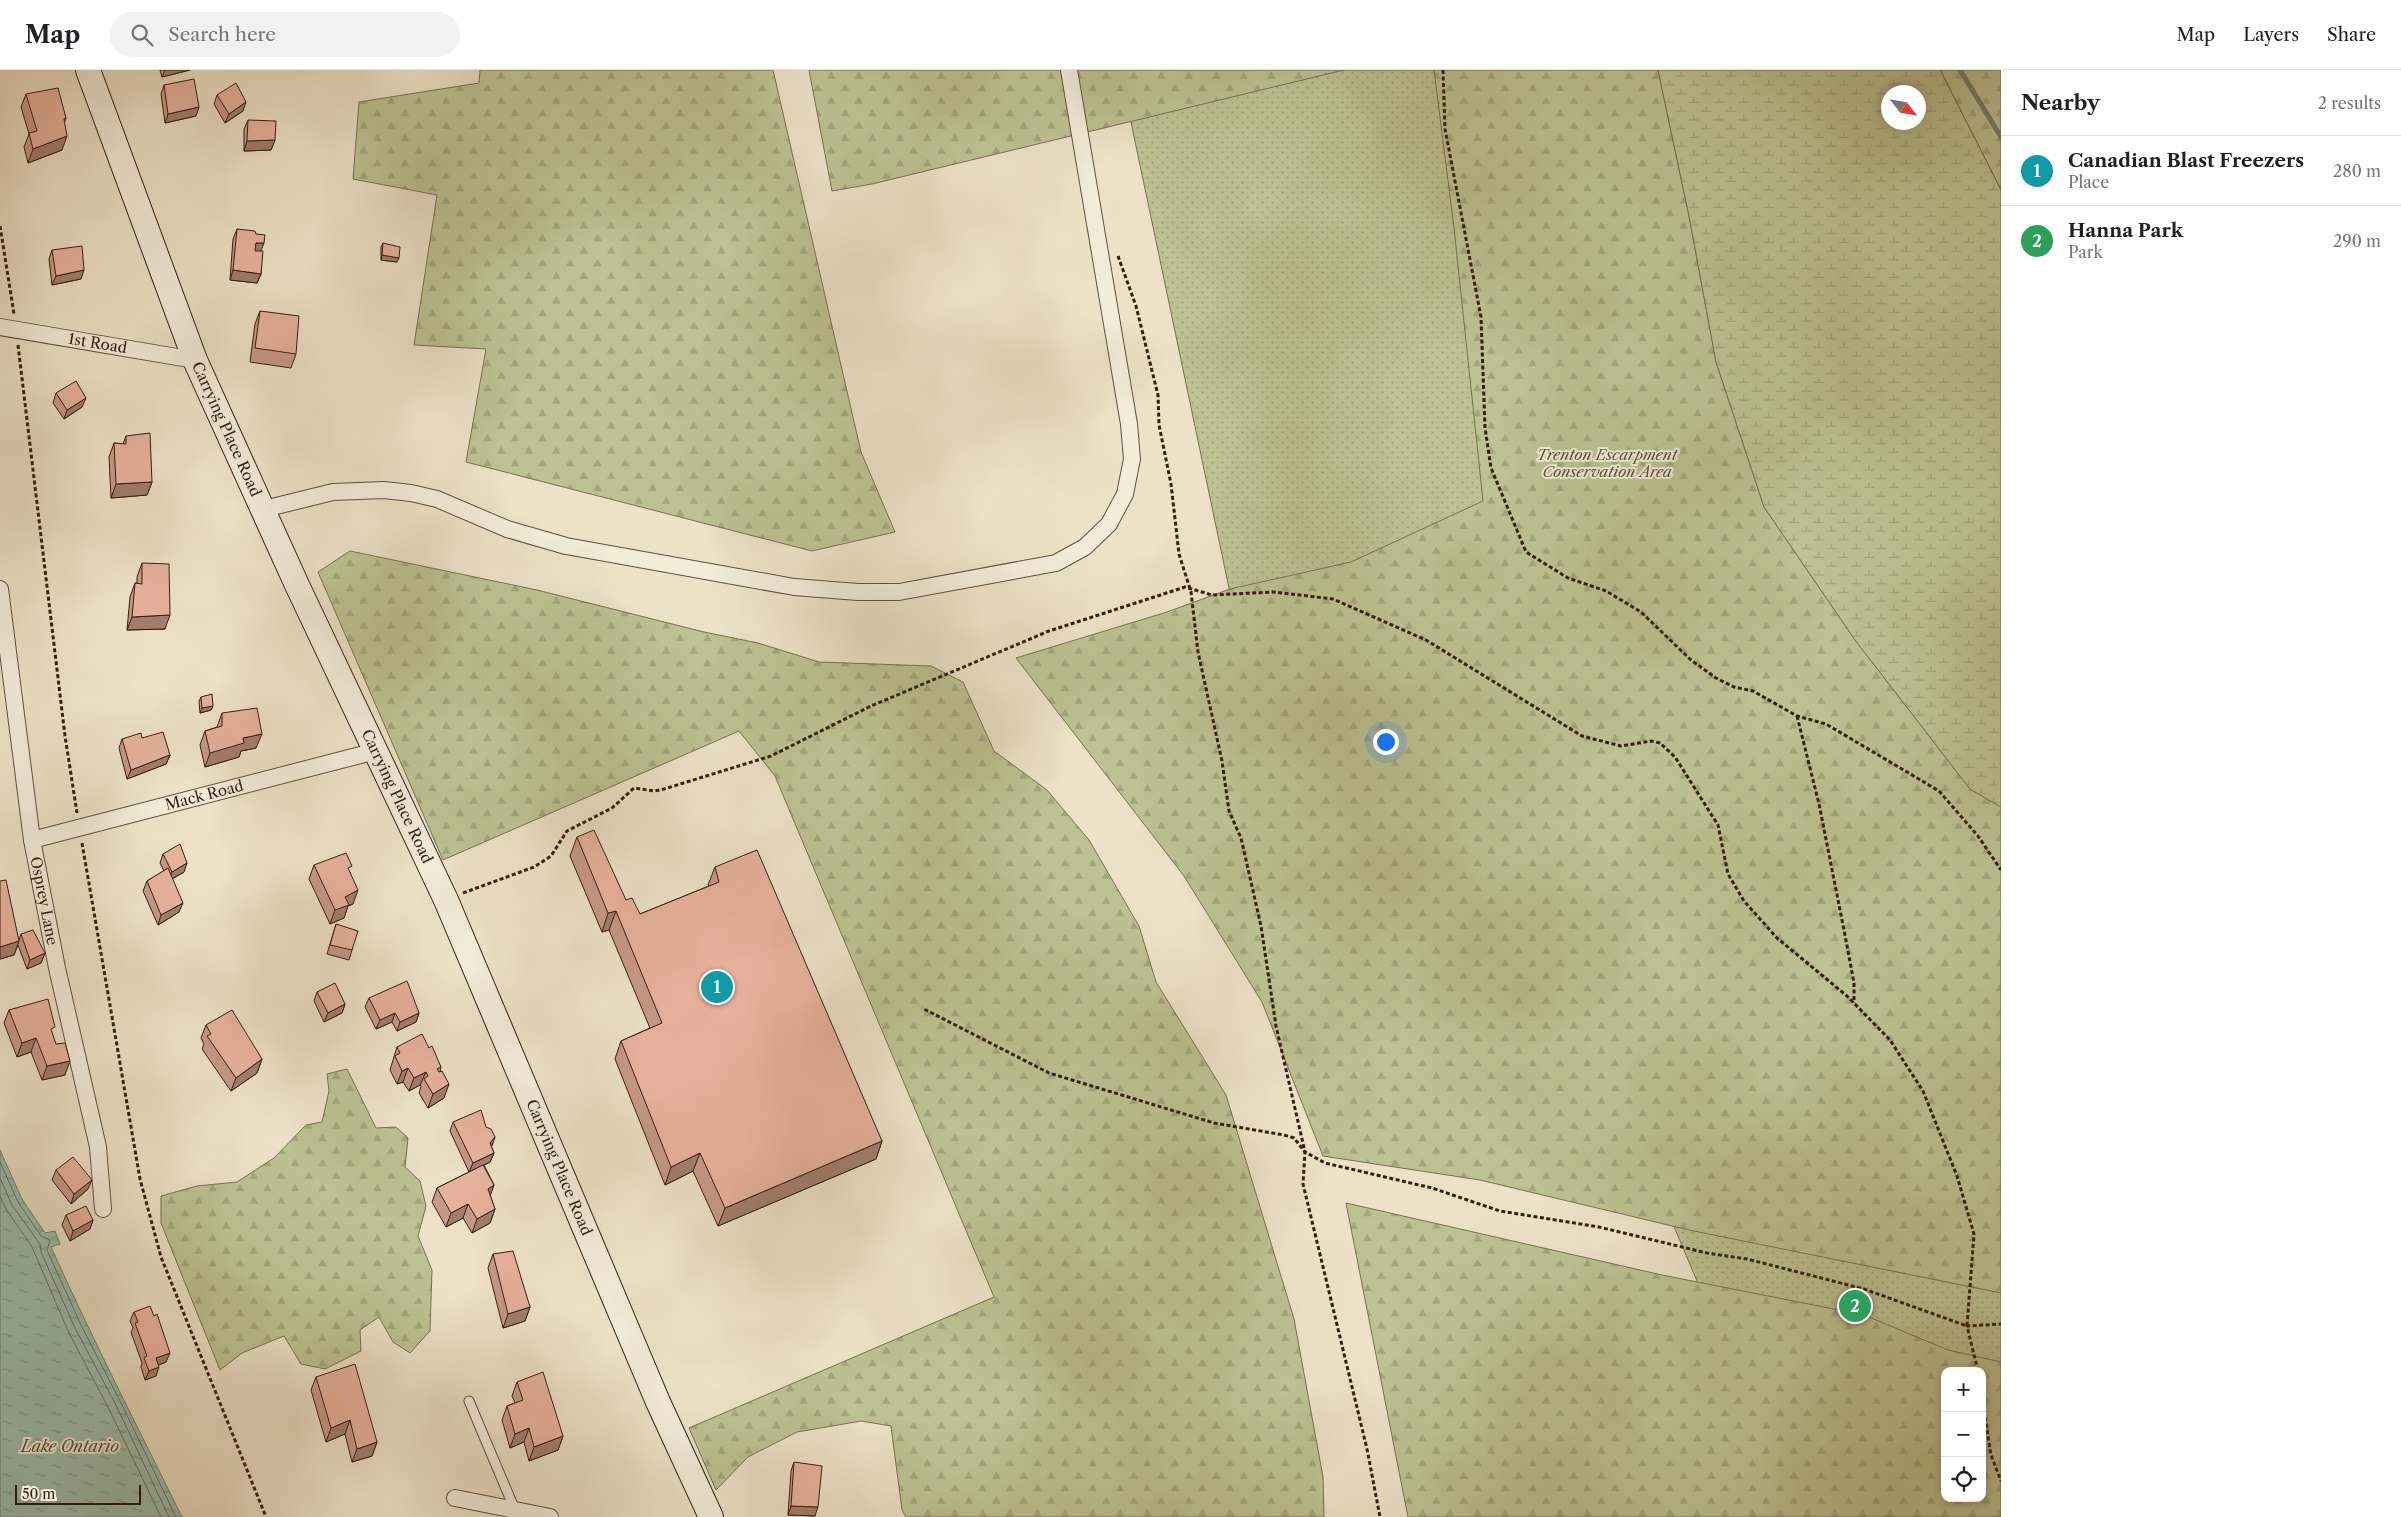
<!DOCTYPE html>
<meta charset="utf-8">
<style>
body{margin:0;font-family:"Libre Caslon Text",serif;background:#f2f2f2;color:#202124}
.controls{position:absolute;right:15px;bottom:15px;display:grid;overflow:hidden;border-radius:10px;box-shadow:0 2px 8px #0003}
.controls button{width:45px;height:45px;display:grid;place-items:center;padding:0;border:0;border-bottom:1px solid #e0e0e0;background:#fff;color:#202124;font:25px sans-serif}
.compass{position:absolute;left:1881px;top:15px;width:45px;height:45px;border-radius:50%;background:#fff;box-shadow:0 2px 8px #0003;rotate:121deg}
.scale{position:absolute;left:15px;bottom:12px;width:126px;box-sizing:border-box;padding-left:5px;border:2px solid #351d12;border-top:0;font-size:14px;line-height:18px;white-space:nowrap;color:#351d12;-webkit-text-stroke:4px #f3ecdb;paint-order:stroke}
.you{position:absolute;left:1385px;top:671px;width:18px;height:18px;margin:-12px;border:4px solid #fff;border-radius:50%;background:#1a73e8;box-shadow:0 0 0 8px #1a73e833}
.badge{display:grid;place-items:center;width:32px;height:32px;border-radius:50%;background:#db2777;color:#fff;font-size:16px;font-weight:700}
.pin{position:absolute;translate:-50% -50%;border:2px solid #fff;box-shadow:0 1px 5px #0006}
.list{margin:0;padding:0;list-style:none}
h2{display:flex;justify-content:space-between;align-items:center;height:65px;margin:0;padding:0 20px;font-size:21px}
h2 small{font-size:16px;font-weight:400;color:#757577}
.list li{display:grid;grid-template-columns:32px 1fr auto;gap:15px;align-items:center;box-sizing:border-box;height:70px;padding:0 20px;border-top:1px solid #e0e0e0}
.list b{display:block;font-size:19px;white-space:nowrap}
.list p{margin:0;font-size:16px;white-space:nowrap;color:#757577}
.list em{font-size:16px;font-style:normal;color:#757577}
.icon{flex:none;width:28px;height:28px;fill:none;stroke:currentColor;stroke-width:2;stroke-linecap:round;stroke-linejoin:round}
.map{position:relative;flex:none;width:2001px;height:1447px;overflow:hidden}
header{display:flex;align-items:center;gap:30px;box-sizing:border-box;height:70px;padding:0 25px;background:#fff;border-bottom:1px solid #e0e0e0}
header strong{font-size:24px}
nav{display:flex;gap:28px;margin-inline-start:auto;font-size:18px}
.search{width:350px;height:45px;background:#f2f2f2;display:flex;align-items:center;gap:12px;box-sizing:border-box;padding:0 18px;border-radius:28px;color:#757577;font-size:19px}
main{display:flex}
aside{flex:1;background:#fff}
.map>svg:first-child{display:block}
.green{fill:url(#green-dots);stroke:#797052;fill-rule:evenodd}
.forest{fill:url(#forest-firs);stroke:#797052;fill-rule:evenodd}
.wetland{fill:url(#wetland-marsh);stroke:#797052;fill-rule:evenodd}
.water{fill:url(#water-ripples);stroke:#727e70}
.lines{fill:none;stroke-linecap:round;stroke-linejoin:round}
.shore{stroke:#686e60;stroke-width:1}
.stream{stroke:#727e70;stroke-width:5}
.lane-casing{stroke:#634e3f;stroke-width:11}
.street-casing{stroke:#634e3f;stroke-width:18}
.secondary-casing{stroke:#351d12;stroke-width:26}
.path{stroke:#351d12;stroke-width:3;stroke-dasharray:4 2.5;stroke-linecap:butt}
.lane{stroke:#f3ecdb;stroke-width:9}
.street{stroke:#f3ecdb;stroke-width:16}
.secondary{stroke:#f3ecdb;stroke-width:24}
.wall{fill:#c79986;stroke:#351d12}
.shaded-wall{fill:#a27d6d;stroke:#351d12}
.building{fill:#e7b29c;stroke:#351d12}
.labels{text-anchor:middle;stroke-width:4;stroke-linejoin:round;paint-order:stroke}
.street-label{font-size:15px;fill:#351d12;stroke:#f3ecdb}
.park-label{font-size:15px;font-style:italic;fill:#5e4f38;stroke:#f3ecdb}
.water-label{font-size:16px;font-style:italic;fill:#534e41;stroke:#f3ecdb}
</style>
<header>
<strong>Map</strong>
<div class="search"><svg class="icon" aria-label="search" viewBox="0 0 24 24"><circle cx="10" cy="10" r="6"/><path d="M15 15l6 6"/></svg>Search here</div>
<nav><a>Map</a><a>Layers</a><a>Share</a></nav>
</header>
<main>
<div class="map">
<svg width="2001" height="1447" viewBox="0 0 2001 1447">
<defs>
<pattern id="green-dots" width="8" height="8" patternUnits="userSpaceOnUse" patternTransform="scale(1.25)"><rect width="8" height="8" fill="#bdc292"/><path d="M2 2h.1M6 6h.1" fill="none" stroke="#a3a67d" stroke-width="1.8" stroke-linecap="round"/></pattern>
<pattern id="forest-firs" width="22" height="20" patternUnits="userSpaceOnUse" patternTransform="scale(1.25)"><rect width="22" height="20" fill="#bdc292"/><path d="M5 1l3.5 6h-7zM16 11l3.5 6h-7z" fill="#a3a67d"/></pattern>
<pattern id="wetland-marsh" width="20" height="14" patternUnits="userSpaceOnUse" patternTransform="scale(1.25)"><rect width="20" height="14" fill="#bdc292"/><path d="M1 5h8M5 5V1M11 12h8M15 12V8" fill="none" stroke="#a3a67d"/></pattern>
<pattern id="water-ripples" width="26" height="14" patternUnits="userSpaceOnUse" patternTransform="scale(1.25)"><rect width="26" height="14" fill="#9abfaf"/><path d="M2 4q2-2 4 0t4 0M15 11q2-2 4 0t4 0" fill="none" stroke="#7e9b8d"/></pattern>
</defs>
<rect width="100%" height="100%" fill="#ede2c7"/>
<filter id="stains"><feTurbulence type="fractalNoise" baseFrequency=".004" numOctaves="4"/><feColorMatrix values="0 0 0 0 .2 0 0 0 0 .09 0 0 0 0 .02 0 0 0 .5 -.17"/></filter>
<radialGradient id="worn" r=".72"><stop offset=".6" stop-color="#630" stop-opacity="0"/><stop offset="1" stop-color="#630" stop-opacity=".3"/></radialGradient>
<path class="green" d="M1120,0H2001V1447H1797L1650,1100L1338,1036ZM1888,22H1918V52H1888ZM1945,1301H1982V1428H1945Z"/>
<g class="forest">
<polygon points="480,0 773,0 861,382 895,462 812,481 466,392 486,279 414,275 437,125 353,109 359,32 479,13"/>
<polygon points="809,0 1344,0 872,114 832,121"/>
<polygon points="1434,0 1658,0 1689,146 1716,292 1764,437 1855,570 1970,719 2001,737 2001,1223 1689,1160 1480,1110 1323,1086 1262,932 1184,806 1016,588 1167,542 1230,519 1351,492 1483,431 1454,158"/>
<polygon points="1940,0 2001,0 2001,120 1942,3"/>
<polygon points="350,481 537,520 704,562 758,573 819,592 931,596 963,612 994,681 1047,720 1089,770 1139,856 1156,912 1226,1025 1294,1249 1323,1407 1324,1447 906,1447 902,1440 891,1356 861,1351 797,1362 748,1387 716,1420 689,1358 994,1227 775,706 739,661 443,790 318,502"/>
<polygon points="347,999 376,1058 396,1057 408,1068 405,1097 420,1111 426,1136 418,1166 432,1200 430,1261 410,1283 393,1272 379,1247 360,1260 361,1281 325,1299 301,1294 284,1266 242,1283 220,1300 161,1153 161,1126 197,1116 237,1112 274,1088 306,1055 322,1052 329,1021 327,1004"/>
<path d="M1346,1133L1662,1205L1864,1245L1948,1280L2001,1292V1447H1408ZM1945,1301H1982V1428H1945Z"/>
</g>
<path class="wetland" d="M1658,0H1940L2001,120V737L1970,719L1855,570L1764,437L1716,292L1689,146ZM1888,22H1918V52H1888Z"/>
<path class="water" d="M0,1080L22,1129L45,1163L55,1161L60,1174L51,1177C92,1268 138,1358 182,1447H0Z"/>
<g class="lines">
<g class="shore">
<polyline points="0,1092 18,1132 41,1166 50,1170 47,1180 81,1255 121,1333 176,1447"/>
<polyline points="0,1108 12,1135 40,1174 41,1182 75,1258 116,1335 169,1447"/>
<polyline points="0,1126 6,1139 32,1177 68,1261 109,1339 161,1447"/>
</g>
<polyline class="stream" points="1960,0 2001,67"/>
<g class="lane-casing">
<polyline id="lane" points="469,1331 515,1440"/>
</g>
<g class="street-casing">
<g id="street">
<path id="s1" d="M0,257L195,290"/>
<polyline points="264,439 333,422 384,420 411,423 437,429 507,459 566,476 794,517 858,522 899,522 1056,493 1085,477 1109,454 1125,424 1132,389 1129,354 1069,0"/>
<path id="s2" d="M0,519L32,770L57,898L98,1077L103,1139"/>
<path id="s3" d="M32,770L376,681"/>
<polyline points="455,1428 550,1447"/>
</g>
</g>
<g class="secondary-casing">
<g id="secondary">
<path id="s4" d="M88,0L195,290L297,515L446,830L658,1332L711,1447"/>
</g>
</g>
<g class="path">
<polyline points="1443,0 1445,59 1481,247 1485,358 1491,398 1526,482 1568,508 1606,521 1641,542 1691,590 1716,608 1734,617 1753,621 1797,646 1826,654 1939,721 1978,766 2001,800"/>
<polyline points="0,156 14,244"/>
<polyline points="1118,186 1136,236 1158,325 1159,355 1171,414 1179,484 1191,522 1198,582 1222,691 1229,741 1241,768 1261,856 1276,956 1305,1082 1303,1114 1367,1379 1380,1447"/>
<polyline points="18,275 65,666 77,743"/>
<polyline points="1797,646 1819,734 1844,860 1854,913 1854,933"/>
<polyline points="82,773 140,1109 161,1187 266,1447"/>
<polyline points="463,823 534,797 551,786 567,761 612,738 634,718 654,721 664,719 771,686 871,636 1049,561 1185,517 1212,525 1273,522 1333,529 1426,570 1582,666 1621,676 1651,671 1660,673 1675,687 1718,755 1728,804 1744,831 1777,868 1847,926 1890,970 1923,1021 1957,1106 1974,1164 1967,1256 1864,1219 1747,1189 1707,1183 1599,1157 1500,1141 1432,1118 1325,1093 1305,1082 1294,1068 1284,1065 1214,1053 1049,1003 922,938"/>
<polyline points="1978,1301 1967,1256 2001,1254"/>
<polyline points="1982,1328 1991,1385 2001,1411"/>
</g>
<use href="#lane" class="lane"/>
<use href="#street" class="street"/>
<use href="#secondary" class="secondary"/>
</g>
<g class="wall">
<polygon points="160,0 190,0 162,7"/>
<polygon points="164,15 196,46 165,53 161,24"/>
<polygon points="26,24 66,48 64,53 62,80 28,93 24,77 29,64 21,37"/>
<polygon points="217,25 243,41 225,53 214,34"/>
<polygon points="248,50 275,70 271,80 244,81 244,59"/>
<polygon points="237,159 256,164 261,181 261,204 257,213 230,210 233,169"/>
<polygon points="383,173 397,192 381,190 381,177"/>
<polygon points="52,180 81,209 52,215 49,189"/>
<polygon points="260,241 296,284 291,298 250,292 255,254"/>
<polygon points="56,323 82,337 64,349 53,333"/>
<polygon points="126,366 152,412 147,425 111,428 109,387 114,373 123,374"/>
<polygon points="142,493 165,559 127,560 130,527 135,513 137,513 137,507"/>
<polygon points="201,627 213,636 211,640 200,643 199,631"/>
<polygon points="222,643 256,678 241,681 239,687 205,697 200,675 205,661 217,657"/>
<polygon points="142,668 170,685 166,694 127,709 119,678 122,669"/>
<polygon points="577,767 626,830 640,844 709,816 708,815 715,797 882,1071 876,1089 718,1156 693,1101 665,1115 615,989 621,971 650,958 609,860 602,862 570,786"/>
<polygon points="163,784 184,802 172,809 179,842 158,855 143,821 147,811 164,801 160,793"/>
<polygon points="314,795 350,802 353,834 348,836 344,848 330,854 309,809"/>
<polygon points="0,811 19,870 21,864 45,883 41,893 27,899 18,875 14,885 0,889"/>
<polygon points="336,854 352,880 349,890 327,884"/>
<polygon points="317,922 345,934 342,943 324,952 314,931"/>
<polygon points="369,928 419,943 416,952 397,961 392,952 376,959 365,937"/>
<polygon points="9,940 52,964 65,1005 42,1010 31,982 17,987 4,953"/>
<polygon points="206,955 262,989 257,1003 231,1021 202,979 204,974 201,968"/>
<polygon points="397,977 429,978 441,997 440,1002 444,1028 428,1038 419,1023 421,1016 420,1015 409,1021 403,1012 397,1014 390,1000"/>
<polygon points="453,1052 491,1076 494,1083 490,1092 484,1095 494,1115 490,1125 495,1139 490,1153 472,1163 463,1148 446,1157 432,1132 437,1118 469,1102 450,1061"/>
<polygon points="56,1100 88,1119 71,1134 52,1110"/>
<polygon points="66,1145 93,1150 90,1159 70,1171 62,1155"/>
<polygon points="493,1184 530,1237 525,1251 503,1258 488,1198"/>
<polygon points="134,1242 166,1292 158,1295 156,1306 145,1310 141,1297 142,1293 131,1262 133,1258 130,1251"/>
<polygon points="316,1307 377,1372 372,1386 352,1392 345,1364 326,1372 311,1320"/>
<polygon points="517,1312 563,1366 558,1380 529,1391 524,1372 510,1378 502,1350 507,1336 515,1333 512,1326"/>
<polygon points="794,1392 815,1446 788,1445 791,1401"/>
</g>
<g class="shaded-wall">
<polygon points="165,0 190,0 162,7"/>
<polygon points="246,32 243,41 225,53 229,44"/>
<polygon points="199,37 196,46 165,53 168,44"/>
<polygon points="67,66 62,80 28,93 33,79"/>
<polygon points="275,70 271,80 244,81 247,71"/>
<polygon points="256,173 264,173 260,183 253,182"/>
<polygon points="382,185 399,188 397,192 381,190"/>
<polygon points="84,200 81,209 52,215 56,206"/>
<polygon points="233,200 261,204 257,213 230,210"/>
<polygon points="86,328 82,337 64,349 67,340"/>
<polygon points="152,412 147,425 111,428 116,414"/>
<polygon points="170,545 165,559 127,560 132,547"/>
<polygon points="213,636 211,640 200,643 202,638"/>
<polygon points="262,664 256,678 241,681 239,687 205,697 210,683 243,668"/>
<polygon points="170,685 166,694 127,709 131,700"/>
<polygon points="187,793 184,802 168,811 172,802"/>
<polygon points="358,820 353,834 348,836 344,848 330,854 335,840 345,827"/>
<polygon points="183,833 179,842 158,855 161,845"/>
<polygon points="616,841 609,860 602,862 608,843"/>
<polygon points="19,871 14,885 0,889 0,877"/>
<polygon points="45,883 41,893 27,899 30,890"/>
<polygon points="345,934 342,943 324,952 328,943"/>
<polygon points="395,943 392,952 376,959 380,950"/>
<polygon points="419,943 416,952 397,961 400,952"/>
<polygon points="36,968 31,982 17,987 22,973"/>
<polygon points="262,989 257,1003 231,1021 236,1008"/>
<polygon points="70,991 65,1005 42,1010 47,996"/>
<polygon points="408,998 403,1012 397,1014 402,1001"/>
<polygon points="426,1002 420,1015 409,1021 414,1008"/>
<polygon points="449,1014 444,1028 428,1038 433,1024"/>
<polygon points="495,1067 492,1076 490,1073"/>
<polygon points="882,1071 876,1089 718,1156 725,1138"/>
<polygon points="494,1083 490,1092 469,1102 473,1093"/>
<polygon points="700,1083 693,1101 665,1115 671,1097"/>
<polygon points="92,1110 88,1119 71,1134 74,1124"/>
<polygon points="494,1115 489,1129 488,1119"/>
<polygon points="468,1134 463,1148 446,1157 451,1143"/>
<polygon points="495,1139 490,1153 472,1163 477,1149"/>
<polygon points="93,1150 90,1159 70,1171 73,1161"/>
<polygon points="530,1237 525,1251 503,1258 508,1244"/>
<polygon points="170,1283 166,1292 153,1297 156,1288"/>
<polygon points="159,1297 156,1306 145,1310 149,1301"/>
<polygon points="350,1350 345,1364 326,1372 331,1358"/>
<polygon points="529,1358 524,1372 510,1378 515,1364"/>
<polygon points="563,1366 558,1380 529,1391 534,1377"/>
<polygon points="377,1372 372,1386 352,1392 357,1379"/>
<polygon points="791,1436 818,1437 815,1446 788,1445"/>
</g>
<g class="building">
<polygon points="194,9 199,37 168,44 164,15"/>
<polygon points="236,13 246,32 229,44 217,25"/>
<polygon points="58,18 66,48 64,49 67,66 33,79 29,63 37,61 26,24"/>
<polygon points="248,50 276,51 275,70 247,71"/>
<polygon points="237,159 255,161 256,164 265,165 264,173 256,173 255,181 263,181 261,204 233,200"/>
<polygon points="383,173 400,177 399,188 382,185"/>
<polygon points="82,176 84,200 56,206 52,180"/>
<polygon points="260,241 299,246 296,284 255,278"/>
<polygon points="76,311 86,328 67,340 56,323"/>
<polygon points="150,363 152,412 116,414 114,373 126,374 126,366"/>
<polygon points="142,493 169,494 170,545 132,547 135,513 142,514"/>
<polygon points="212,624 213,636 202,638 201,627"/>
<polygon points="257,638 262,664 243,668 244,673 210,683 205,661 222,656 222,643"/>
<polygon points="163,662 170,685 131,700 122,669 141,663 142,668"/>
<polygon points="594,760 626,830 632,828 640,844 719,812 715,797 757,780 882,1071 725,1138 700,1083 671,1097 621,971 662,953 616,841 608,843 577,767"/>
<polygon points="180,774 187,793 172,802 163,784"/>
<polygon points="346,783 352,796 348,798 358,820 345,827 349,835 335,840 314,795"/>
<polygon points="168,798 183,833 161,845 147,811"/>
<polygon points="6,810 19,871 0,877 0,811"/>
<polygon points="336,854 358,861 352,880 330,875"/>
<polygon points="33,860 45,883 30,890 21,864"/>
<polygon points="407,911 419,943 400,952 395,943 380,950 369,928"/>
<polygon points="335,913 345,934 328,943 317,922"/>
<polygon points="48,929 55,957 51,959 56,974 65,973 70,991 47,996 36,968 22,973 9,940"/>
<polygon points="232,940 262,989 236,1008 207,966 211,964 206,955"/>
<polygon points="422,964 429,978 432,976 441,997 437,999 439,1002 442,1001 449,1014 433,1024 424,1009 428,1006 426,1002 414,1008 408,998 402,1001 395,986 400,983 397,977"/>
<polygon points="481,1040 486,1057 491,1059 495,1067 490,1073 494,1083 473,1093 453,1052"/>
<polygon points="73,1087 92,1110 74,1124 56,1100"/>
<polygon points="483,1095 494,1115 488,1119 495,1139 477,1149 468,1134 451,1143 437,1118"/>
<polygon points="86,1136 93,1150 73,1161 66,1145"/>
<polygon points="513,1181 530,1237 508,1244 493,1184"/>
<polygon points="150,1236 154,1246 157,1244 170,1283 156,1288 159,1297 149,1301 144,1288 147,1286 135,1253 138,1252 134,1242"/>
<polygon points="355,1294 377,1372 357,1379 350,1350 331,1358 316,1307"/>
<polygon points="543,1302 563,1366 534,1377 529,1358 515,1364 507,1336 523,1330 517,1312"/>
<polygon points="794,1392 822,1396 818,1437 791,1436"/>
</g>
<g class="labels">
<g class="street-label">
<text dy="5" stroke="none"><textPath href="#s1" startOffset="99">1st Road</textPath></text>
<text dy="5" stroke="none"><textPath href="#s4" startOffset="385">Carrying Place Road</textPath></text>
<text dy="5" stroke="none"><textPath href="#s3" startOffset="178">Mack Road</textPath></text>
<text dy="5" stroke="none"><textPath href="#s4" startOffset="790">Carrying Place Road</textPath></text>
<text dy="5" stroke="none"><textPath href="#s2" startOffset="315">Osprey Lane</textPath></text>
<text dy="5" stroke="none"><textPath href="#s4" startOffset="1195">Carrying Place Road</textPath></text>
</g>
<g class="park-label">
<text x="1607" y="390">Trenton Escarpment<tspan x="1607" dy="17">Conservation Area</tspan></text>
</g>
<g class="water-label">
<text x="70" y="1382">Lake Ontario</text>
</g>
</g>
<rect width="100%" height="100%" filter="url(#stains)"/>
<rect width="100%" height="100%" fill="url(#worn)"/>
</svg>
<div class="controls">
<button>+</button>
<button>−</button>
<button><svg class="icon" aria-label="locate" viewBox="0 0 24 24"><circle cx="12" cy="12" r="6"/><path d="M12 2v4M12 18v4M2 12h4M18 12h4"/></svg></button>
</div>
<svg class="compass" viewBox="-18 -18 36 36"><path d="M0-13l5 13h-10z" fill="#e53935"/><path d="M0 13l5-13h-10z" fill="#757577"/></svg>
<div class="scale">50 m</div>
<div class="you"></div>
<div class="pin badge" style="left:717px;top:917px;background:#0f9aa8">1</div>
<div class="pin badge" style="left:1855px;top:1236px;background:#2e9e5b">2</div>
</div>
<aside>
<h2>Nearby<small>2 results</small></h2>
<ul class="list">
<li><span class="badge" style="background:#0f9aa8">1</span><div><b>Canadian Blast Freezers</b><p>Place</p></div><em>280 m</em></li>
<li><span class="badge" style="background:#2e9e5b">2</span><div><b>Hanna Park</b><p>Park</p></div><em>290 m</em></li>
</ul>
</aside>
</main>
